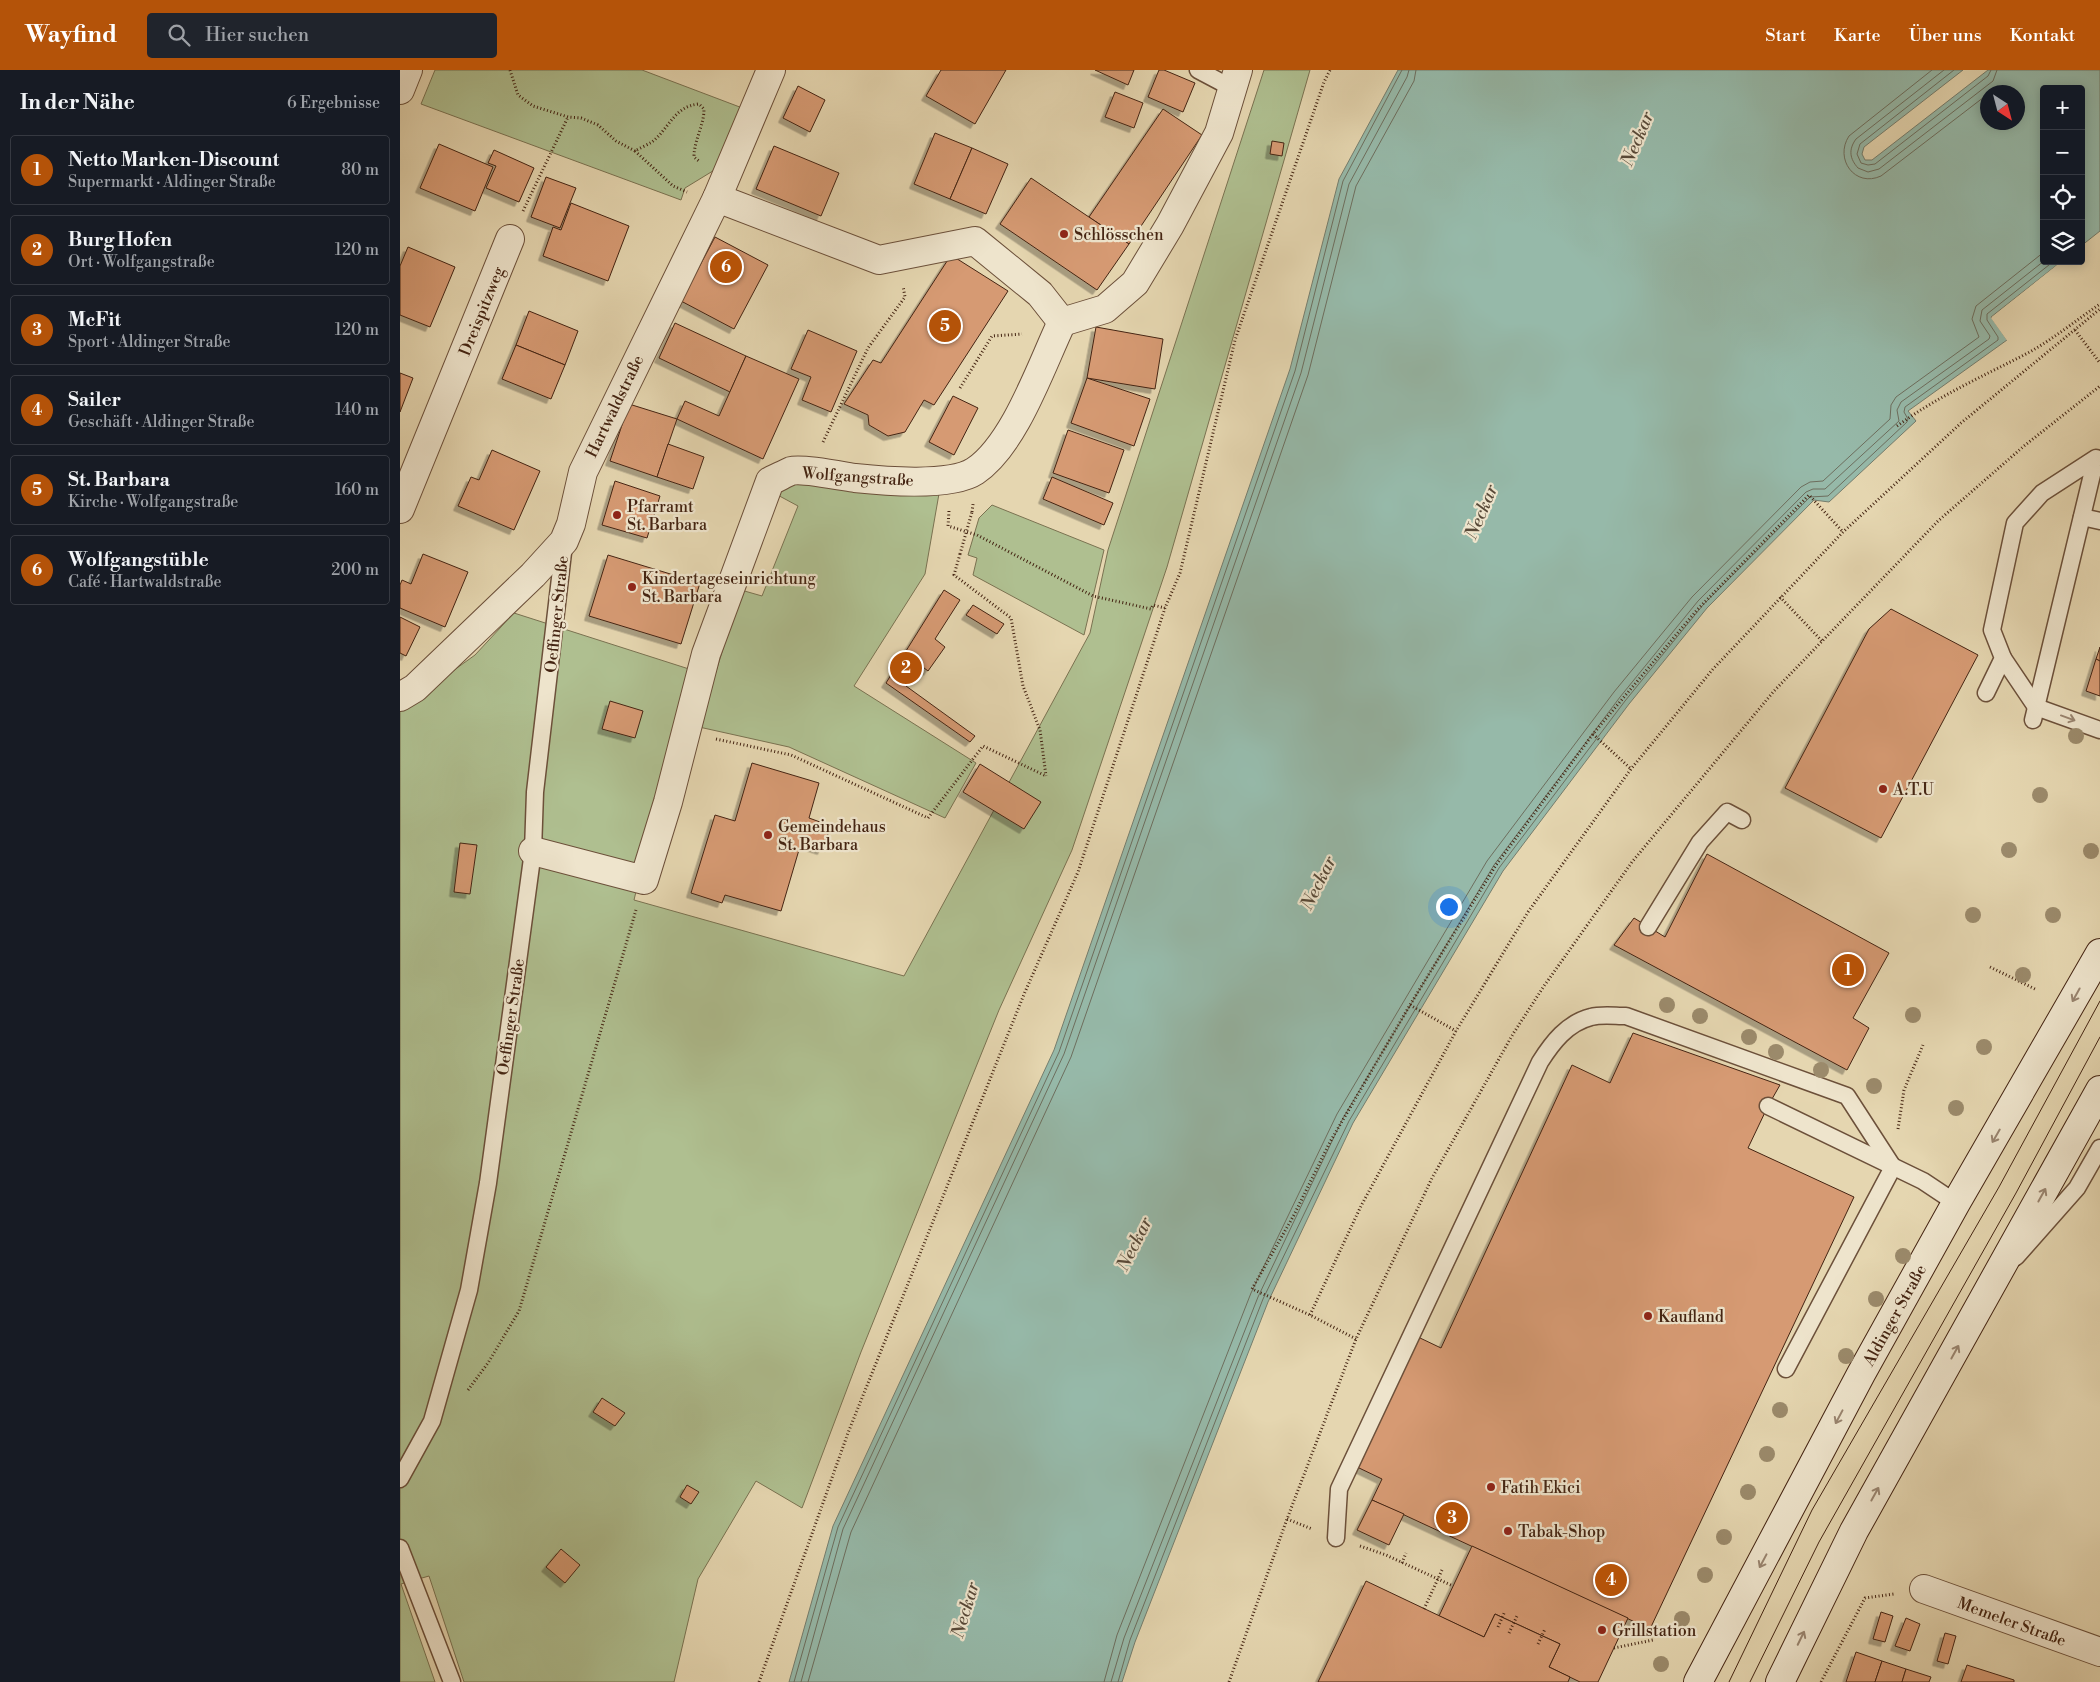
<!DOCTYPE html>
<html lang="de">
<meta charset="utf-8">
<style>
body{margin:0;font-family:"Libre Bodoni",serif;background:#20242c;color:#f1f3f6}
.controls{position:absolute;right:15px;top:15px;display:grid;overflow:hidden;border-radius:5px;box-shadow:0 2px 12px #0003}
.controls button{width:45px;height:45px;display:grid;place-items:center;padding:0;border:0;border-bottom:1px solid #363941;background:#171b24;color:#f1f3f6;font:25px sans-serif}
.compass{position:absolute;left:1580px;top:15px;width:45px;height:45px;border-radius:50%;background:#171b24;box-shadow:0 2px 12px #0003;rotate:144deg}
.you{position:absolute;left:1048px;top:836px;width:18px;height:18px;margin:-12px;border:4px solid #fff;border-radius:50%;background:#1a73e8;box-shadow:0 0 0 8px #1a73e833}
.badge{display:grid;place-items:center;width:32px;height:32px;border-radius:50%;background:#b45309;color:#fff;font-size:16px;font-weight:700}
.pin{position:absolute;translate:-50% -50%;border:2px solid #fff;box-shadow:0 1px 5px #0006}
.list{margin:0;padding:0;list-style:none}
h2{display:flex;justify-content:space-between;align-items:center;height:65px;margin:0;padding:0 20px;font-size:21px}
h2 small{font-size:16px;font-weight:400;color:#9ea1a6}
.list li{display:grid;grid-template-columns:32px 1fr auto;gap:15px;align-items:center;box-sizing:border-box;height:70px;margin:0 10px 10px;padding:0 10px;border:1px solid #363941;border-radius:5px}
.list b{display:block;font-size:19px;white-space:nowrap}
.list p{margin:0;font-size:16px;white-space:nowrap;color:#9ea1a6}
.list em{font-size:16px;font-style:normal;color:#9ea1a6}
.icon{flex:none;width:28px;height:28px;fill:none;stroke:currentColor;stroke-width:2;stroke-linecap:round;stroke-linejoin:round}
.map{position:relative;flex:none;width:1700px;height:1612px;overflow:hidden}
header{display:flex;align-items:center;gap:30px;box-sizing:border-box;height:70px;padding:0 25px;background:#b45309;color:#fff}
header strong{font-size:24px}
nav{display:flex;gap:28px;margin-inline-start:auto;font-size:18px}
.search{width:350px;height:45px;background:#20242c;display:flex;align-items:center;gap:12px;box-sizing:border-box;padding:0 18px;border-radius:5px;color:#9ea1a6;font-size:19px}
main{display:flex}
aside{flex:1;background:#171b24}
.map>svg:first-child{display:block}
.green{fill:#afbf90;stroke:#7a7251}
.water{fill:#96b9a9;stroke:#757d6d;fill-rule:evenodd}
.pier{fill:#e5d6b0}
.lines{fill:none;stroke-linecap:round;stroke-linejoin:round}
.shore{stroke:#6d6e5e;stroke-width:1}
.building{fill:#d69a73;stroke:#442412;filter:url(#shadow)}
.lane-casing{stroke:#6c503a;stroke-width:19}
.street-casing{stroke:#6c503a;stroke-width:30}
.secondary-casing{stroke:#442412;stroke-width:30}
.path{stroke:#442412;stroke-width:3;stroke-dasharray:1 2.5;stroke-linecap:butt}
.lane{stroke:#eee4cc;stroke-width:16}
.street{stroke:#eee4cc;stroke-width:28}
.secondary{stroke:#eee4cc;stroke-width:28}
.tram{stroke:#442412;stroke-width:1}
.path-bridge{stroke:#442412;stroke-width:3;stroke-dasharray:1 2.5;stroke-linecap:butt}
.tree{fill:#9b8a6b}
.oneway{stroke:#99846f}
.poi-dot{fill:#8f2418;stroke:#eee4cc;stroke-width:2}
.labels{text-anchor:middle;stroke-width:4.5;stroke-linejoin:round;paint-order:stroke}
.poi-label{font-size:16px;fill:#442412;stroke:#eee4cc;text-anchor:start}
.street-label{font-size:16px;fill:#442412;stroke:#eee4cc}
.water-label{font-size:18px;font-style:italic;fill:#584938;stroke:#eee4cc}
</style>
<header>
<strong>Wayfind</strong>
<div class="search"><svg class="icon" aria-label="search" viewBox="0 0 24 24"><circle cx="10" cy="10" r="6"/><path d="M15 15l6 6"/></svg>Hier suchen</div>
<nav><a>Start</a><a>Karte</a><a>Über uns</a><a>Kontakt</a></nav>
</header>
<main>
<aside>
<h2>In der Nähe<small>6 Ergebnisse</small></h2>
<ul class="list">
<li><span class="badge">1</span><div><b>Netto Marken-Discount</b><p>Supermarkt · Aldinger Straße</p></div><em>80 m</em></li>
<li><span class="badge">2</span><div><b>Burg Hofen</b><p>Ort · Wolfgangstraße</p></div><em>120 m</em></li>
<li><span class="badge">3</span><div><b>McFit</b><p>Sport · Aldinger Straße</p></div><em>120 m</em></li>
<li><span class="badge">4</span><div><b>Sailer</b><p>Geschäft · Aldinger Straße</p></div><em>140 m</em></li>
<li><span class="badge">5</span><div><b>St. Barbara</b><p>Kirche · Wolfgangstraße</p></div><em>160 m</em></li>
<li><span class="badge">6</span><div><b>Wolfgangstüble</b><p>Café · Hartwaldstraße</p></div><em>200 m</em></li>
</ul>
</aside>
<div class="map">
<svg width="1700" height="1612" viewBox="0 0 1700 1612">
<defs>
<filter id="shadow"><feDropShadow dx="-4.5" dy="4.5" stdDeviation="0" flood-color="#0004"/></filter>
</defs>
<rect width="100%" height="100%" fill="#e5d6b0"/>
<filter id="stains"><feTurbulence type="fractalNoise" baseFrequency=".004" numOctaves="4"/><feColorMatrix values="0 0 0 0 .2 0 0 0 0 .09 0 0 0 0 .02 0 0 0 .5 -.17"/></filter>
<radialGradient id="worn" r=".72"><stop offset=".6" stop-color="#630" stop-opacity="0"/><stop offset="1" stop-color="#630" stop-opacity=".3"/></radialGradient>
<g class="green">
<polygon points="35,0 242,0 345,39 321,96 285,118 281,130 21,34"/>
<polygon points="864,0 910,0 767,497 672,780 599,940 461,1282 402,1438 356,1411 298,1509 274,1612 64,1612 29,1506 1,1514 35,1612 0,1612 0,639 75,585 114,543 289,599 234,830 504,906 690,563 708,480"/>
<polygon points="394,409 540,418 525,504 454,616 576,693 545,748 389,677 299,657 341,520 362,526 398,436 372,422"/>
<polygon points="592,435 704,480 684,565 573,505 577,488 568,485 579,448"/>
</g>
<path class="water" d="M998,0H1563L1464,77L1462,84L1465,90H1472L1588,0H1700V161L1681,176V19H1644V191H1662L1591,247L1607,270L1508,341L1516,351L1429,432L1414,430L1307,538L1229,634L1103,801L953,1053L868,1232L735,1572L722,1612H389L433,1456L654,980L890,299L939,109ZM1588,22H1618V52H1588Z"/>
<polygon class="pier" points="1662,191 1664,191 1664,193 1594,248 1609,269 1608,272 1591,248"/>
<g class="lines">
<g class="shore">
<path d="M1532,0L1449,66C1434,89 1455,118 1481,106L1588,24"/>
<path d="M1544,0L1456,69C1448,80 1450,89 1458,98L1468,102L1479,99L1593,11L1597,0"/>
<polyline points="1554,0 1460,74 1457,84 1461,93 1468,95 1475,94 1588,6 1591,0"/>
<polyline points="394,1612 438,1457 659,982 895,301 943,111 1002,0"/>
<polyline points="401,1612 443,1459 664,984 901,303 949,114 1007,7 1009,0"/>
<polyline points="408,1612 451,1462 671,987 908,305 956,116 1014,11 1016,0"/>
<polyline points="704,1612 717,1565 851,1223 937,1044 1087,791 1214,622 1292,527 1401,417 1410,412 1423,411 1490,349 1491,335 1496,327 1579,267 1572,249 1576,236 1644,182"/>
<polyline points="711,1612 724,1568 858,1227 943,1048 1094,795 1220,627 1298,531 1406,422 1413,419 1425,419 1499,351 1497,340 1501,332 1589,269 1590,266 1580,251 1582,240 1644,191"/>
<polyline points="718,1612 730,1570 863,1229 949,1051 1099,798 1225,631 1303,535 1410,427 1428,426 1507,352 1508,349 1504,342 1505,337 1598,270 1598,267 1587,250 1587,244 1654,191"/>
</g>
</g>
<g class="building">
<polygon points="541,0 606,0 575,54 526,26"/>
<polygon points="695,0 734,0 728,15"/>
<polygon points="759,0 764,0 795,13 783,42 748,27"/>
<polygon points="398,16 425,30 410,62 383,48"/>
<polygon points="715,22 743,33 734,58 705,47"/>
<polygon points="763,39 802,65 729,174 689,147"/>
<polygon points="535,63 572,78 550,129 514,114"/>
<polygon points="872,71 884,73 882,86 870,84"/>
<polygon points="39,74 93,97 75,141 20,118"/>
<polygon points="374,76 439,103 421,146 356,119"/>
<polygon points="572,78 608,94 586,144 550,129"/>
<polygon points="94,80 134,98 119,132 86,118 96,96 88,93"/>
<polygon points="146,107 176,118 160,158 131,147"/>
<polygon points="631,108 729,174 697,220 600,154"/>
<polygon points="171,133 229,156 208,211 143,186 153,157 161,160"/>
<polygon points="315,167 368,195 334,259 281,231"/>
<polygon points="8,177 55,197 30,257 0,245 0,196"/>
<polygon points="551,185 608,221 534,335 524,330 505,362 488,366 469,355 468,345 444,334 473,290 481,293"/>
<polygon points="129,241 178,261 165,295 116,275"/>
<polygon points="275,253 346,286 330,322 259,288"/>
<polygon points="696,257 763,269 755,319 687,308"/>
<polygon points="408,260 457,281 431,342 402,330 411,307 391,299"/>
<polygon points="116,275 165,295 151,329 102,309"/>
<polygon points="346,286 399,309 363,389 277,349 285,331 319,346"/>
<polygon points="0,303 13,308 0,342"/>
<polygon points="687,308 750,329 734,376 671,353"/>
<polygon points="553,326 578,338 554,385 529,372"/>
<polygon points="229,334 277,349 257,407 210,391"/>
<polygon points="668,360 724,380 709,423 653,403"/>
<polygon points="268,374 304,387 293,419 257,407"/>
<polygon points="92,380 140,401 114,460 58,436 71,407 79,410"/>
<polygon points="652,407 713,433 704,455 643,429"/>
<polygon points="215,411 260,426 247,468 202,455"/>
<polygon points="23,484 68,502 45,557 0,538 0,515 2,510 11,514"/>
<polygon points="208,485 300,513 281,574 189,546"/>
<polygon points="544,520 560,530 535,569 545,577 528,601 519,594 506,616 575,666 570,672 486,613"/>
<polygon points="573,535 604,554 597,564 566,545"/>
<polygon points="1491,539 1578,585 1481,768 1385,718 1469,559"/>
<polygon points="0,547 20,557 6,586 0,583"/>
<polygon points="1700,577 1700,591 1696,589"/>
<polygon points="1696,589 1700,591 1700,626 1686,621"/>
<polygon points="210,631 243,641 235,668 202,659"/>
<polygon points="352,693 419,713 409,748 431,756 422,780 401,773 381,841 325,825 322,833 291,823 315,745 335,751"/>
<polygon points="580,694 641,732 624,759 563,722"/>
<polygon points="60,773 77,775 70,824 54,822"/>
<polygon points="1307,784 1489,883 1453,948 1469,958 1447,1000 1214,875 1234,848 1265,867"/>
<polygon points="1233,963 1380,1015 1368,1036 1348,1078 1454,1127 1250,1559 972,1430 982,1409 957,1397 1018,1267 1041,1278 1172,995 1210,1013"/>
<polygon points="202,1328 225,1343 215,1356 193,1342"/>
<polygon points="287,1415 299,1422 291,1434 280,1427"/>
<polygon points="972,1430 1004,1444 989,1475 957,1460"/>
<polygon points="1072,1476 1228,1548 1198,1612 1180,1612 1149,1597 1160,1574 1095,1544 1084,1567 1039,1546"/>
<polygon points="161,1479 180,1495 165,1513 146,1497"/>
<polygon points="966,1511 1084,1567 1095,1544 1160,1574 1149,1597 1170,1607 1168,1612 918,1612"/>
<polygon points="1481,1542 1493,1546 1485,1572 1473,1569"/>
<polygon points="1506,1548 1520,1554 1510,1581 1495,1576"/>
<polygon points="1545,1563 1556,1566 1548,1594 1537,1591"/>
<polygon points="1456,1582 1482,1591 1475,1612 1446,1612"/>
<polygon points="1482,1591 1506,1599 1502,1612 1475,1612"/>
<polygon points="1567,1595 1614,1610 1614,1612 1561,1612"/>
<polygon points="1506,1599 1531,1607 1529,1612 1502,1612"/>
</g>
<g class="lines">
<g class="lane-casing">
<g id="lane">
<polyline points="798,0 832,18"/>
<polyline points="1682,447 1700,451"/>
<polyline points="1603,588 1636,637 1700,660"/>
<polyline points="1586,623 1603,588 1592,560 1615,453 1642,423 1696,388 1633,650"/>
<polyline points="1248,857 1300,772 1327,742 1342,750"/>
<polyline points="1368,1036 1523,1111 1556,1133"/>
<polyline points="1616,1187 1677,1118 1700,1078"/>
<polyline points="0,1409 32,1351 69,1220 88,1113 133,781 135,722 164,474"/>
<path d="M936,1468L939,1419L1140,992C1152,973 1167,953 1191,947C1201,944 1215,946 1226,946L1447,1026L1493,1097L1386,1299"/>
<polyline points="0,1478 52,1612"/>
</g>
</g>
<g class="street-casing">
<g id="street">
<polyline points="0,20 8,0"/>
<polyline points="317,128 479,190 575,171 640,224 662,252"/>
<polyline points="662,252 705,239 735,213 770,155 819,63 838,0"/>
<polyline points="0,439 110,169"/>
<polyline points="0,627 15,618 133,505 164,471 171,454 183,402 317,128 371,0"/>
<path d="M133,781L244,810L268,732L306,584L370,411C377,408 384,404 391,401C401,398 442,406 455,408C483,411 551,417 575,401C615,374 641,296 662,252"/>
<polyline points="1524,1519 1700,1582"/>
</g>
</g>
<g class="secondary-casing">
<g id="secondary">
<polyline points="1298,1612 1461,1304 1556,1133 1700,883"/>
<polyline points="1380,1612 1454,1461 1700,1020"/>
</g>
</g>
<g class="path">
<path d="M110,0L118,25L133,36L168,47L181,48L198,55L216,71L235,81C240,78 247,75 252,72C269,59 274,36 299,34L304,39C304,56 294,70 294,87L300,92"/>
<polyline points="235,81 273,116 287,122"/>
<polyline points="123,141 168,47"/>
<polyline points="1675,260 1700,293"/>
<polyline points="560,318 592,266 622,264"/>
<path d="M1497,356C1537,327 1581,307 1624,285C1651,271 1675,251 1700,234"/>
<polyline points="423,372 468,278 505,227 503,216"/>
<polyline points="549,441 548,456 577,465 693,526 751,539 753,535 765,538"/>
<polyline points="572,442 573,434"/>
<polyline points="560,484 554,505 611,548 623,616 640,660 646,706"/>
<polyline points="1380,527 1422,571"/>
<polyline points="1193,664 1231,699"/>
<polyline points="316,669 391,685 528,748 583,676 646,706"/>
<polyline points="1590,897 1637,920"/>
<polyline points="1010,935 1056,961"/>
<polyline points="1498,1059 1504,1020 1523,975"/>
<polyline points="910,1245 961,1136 1056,961 1128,842 1231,699 1313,599 1443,462 1561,353 1700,239"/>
<polyline points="956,1269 910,1245 852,1219 894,1145 930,1072 1010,935 1096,795 1193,664 1297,540 1409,425 1443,462"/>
<polyline points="68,1320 88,1293 119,1241 236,840"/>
<polyline points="887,1449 912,1459"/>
<polyline points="960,1476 986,1485 1053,1516"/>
<polyline points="1002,1493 1006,1483"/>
<polyline points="1024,1539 1042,1500"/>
<polyline points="1098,1557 1105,1541"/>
<polyline points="1109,1563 1117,1546"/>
<polyline points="1138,1574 1145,1559"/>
<polyline points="1214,1578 1253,1570"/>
<polyline points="359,1612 448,1363 625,922 678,802 765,538 780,503 835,270 924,12 930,0"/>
<polyline points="829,1612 887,1449 956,1269 1032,1108 1113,964 1144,916 1232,792 1374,621 1538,451 1624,376 1700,316"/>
<polyline points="1421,1612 1465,1528 1494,1524"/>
</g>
<use href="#lane" class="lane"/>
<use href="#street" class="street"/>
<use href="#secondary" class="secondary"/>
<g class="tram">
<polyline points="1329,1612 1412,1440 1599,1117 1700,931"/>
<polyline points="1350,1612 1419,1472 1616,1123 1700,967"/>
</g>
<polyline class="path-bridge" points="560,484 572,442"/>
</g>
<g class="tree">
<circle cx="1676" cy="666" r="8"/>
<circle cx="1640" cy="725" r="8"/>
<circle cx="1609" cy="780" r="8"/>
<circle cx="1691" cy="781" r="8"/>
<circle cx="1573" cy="845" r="8"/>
<circle cx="1653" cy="845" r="8"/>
<circle cx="1623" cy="905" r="8"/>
<circle cx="1267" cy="935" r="8"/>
<circle cx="1513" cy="945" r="8"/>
<circle cx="1300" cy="946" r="8"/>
<circle cx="1349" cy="967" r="8"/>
<circle cx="1584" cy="977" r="8"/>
<circle cx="1376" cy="982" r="8"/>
<circle cx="1421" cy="1000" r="8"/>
<circle cx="1474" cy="1016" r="8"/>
<circle cx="1556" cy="1038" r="8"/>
<circle cx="1503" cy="1186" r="8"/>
<circle cx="1476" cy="1229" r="8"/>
<circle cx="1446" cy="1286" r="8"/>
<circle cx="1380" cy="1340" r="8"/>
<circle cx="1367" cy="1384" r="8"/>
<circle cx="1348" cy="1422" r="8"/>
<circle cx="1324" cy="1467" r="8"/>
<circle cx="1305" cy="1505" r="8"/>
<circle cx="1282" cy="1549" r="8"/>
<circle cx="1261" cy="1594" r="8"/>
</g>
<defs><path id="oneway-shaft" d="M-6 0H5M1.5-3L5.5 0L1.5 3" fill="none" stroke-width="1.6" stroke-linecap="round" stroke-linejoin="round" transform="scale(1.25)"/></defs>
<g class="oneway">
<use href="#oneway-shaft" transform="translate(1668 648) rotate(20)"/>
<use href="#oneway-shaft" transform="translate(1676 925) rotate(119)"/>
<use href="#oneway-shaft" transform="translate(1596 1066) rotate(120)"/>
<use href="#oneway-shaft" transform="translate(1642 1125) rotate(-61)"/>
<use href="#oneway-shaft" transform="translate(1555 1282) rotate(-61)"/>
<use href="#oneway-shaft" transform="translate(1439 1347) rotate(118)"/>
<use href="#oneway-shaft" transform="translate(1475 1424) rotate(-61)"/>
<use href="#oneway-shaft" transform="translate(1363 1491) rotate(118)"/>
<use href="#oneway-shaft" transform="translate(1401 1568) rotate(-64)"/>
</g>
<g class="poi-dot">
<circle cx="664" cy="164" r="5"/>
<circle cx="217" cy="445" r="5"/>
<circle cx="232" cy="517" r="5"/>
<circle cx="1483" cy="719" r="5"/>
<circle cx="368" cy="765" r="5"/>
<circle cx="1248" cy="1246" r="5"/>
<circle cx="1091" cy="1417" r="5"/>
<circle cx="1108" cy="1461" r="5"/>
<circle cx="1202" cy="1560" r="5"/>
</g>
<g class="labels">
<g class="poi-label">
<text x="674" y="170">Schlösschen</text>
<text x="227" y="442">Pfarramt<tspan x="227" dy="18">St. Barbara</tspan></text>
<text x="242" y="514">Kindertageseinrichtung<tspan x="242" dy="18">St. Barbara</tspan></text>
<text x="1493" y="725">A.T.U</text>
<text x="378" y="762">Gemeindehaus<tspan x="378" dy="18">St. Barbara</tspan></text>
<text x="1258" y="1252">Kaufland</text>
<text x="1101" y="1423">Fatih Ekici</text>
<text x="1118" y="1467">Tabak-Shop</text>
<text x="1212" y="1566">Grillstation</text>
</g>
<g class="street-label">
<text transform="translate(81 241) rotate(-68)" y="6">Dreispitzweg</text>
<text transform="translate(214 336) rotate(-64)" y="6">Hartwaldstraße</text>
<text transform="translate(458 406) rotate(4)" y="6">Wolfgangstraße</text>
<text transform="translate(156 544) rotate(-84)" y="6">Oeffinger Straße</text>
<text transform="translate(110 947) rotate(-82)" y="6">Oeffinger Straße</text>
<text transform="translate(1494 1245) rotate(-61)" y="6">Aldinger Straße</text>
<text transform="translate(1612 1551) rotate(20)" y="6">Memeler Straße</text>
</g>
<g class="water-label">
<text transform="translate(1237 69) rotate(-67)" y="6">Neckar</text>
<text transform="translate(1081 442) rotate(-67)" y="6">Neckar</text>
<text transform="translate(918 813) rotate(-63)" y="6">Neckar</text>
<text transform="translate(734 1174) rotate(-63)" y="6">Neckar</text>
<text transform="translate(565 1540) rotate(-73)" y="6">Neckar</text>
</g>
</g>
<rect width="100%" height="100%" filter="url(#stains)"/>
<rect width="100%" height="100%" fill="url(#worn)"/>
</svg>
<div class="controls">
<button>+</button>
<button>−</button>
<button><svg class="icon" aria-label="locate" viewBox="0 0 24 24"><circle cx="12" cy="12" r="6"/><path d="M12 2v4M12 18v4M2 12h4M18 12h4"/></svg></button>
<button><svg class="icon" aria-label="layers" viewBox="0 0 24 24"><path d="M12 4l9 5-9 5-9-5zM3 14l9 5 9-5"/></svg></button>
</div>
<svg class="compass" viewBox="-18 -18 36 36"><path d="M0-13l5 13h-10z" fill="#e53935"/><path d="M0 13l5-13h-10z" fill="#9ea1a6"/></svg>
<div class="you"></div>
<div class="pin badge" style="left:1448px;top:900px">1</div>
<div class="pin badge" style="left:506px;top:598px">2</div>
<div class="pin badge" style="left:1052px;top:1448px">3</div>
<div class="pin badge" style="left:1211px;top:1510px">4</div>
<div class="pin badge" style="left:545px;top:256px">5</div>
<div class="pin badge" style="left:326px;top:197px">6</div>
</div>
</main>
